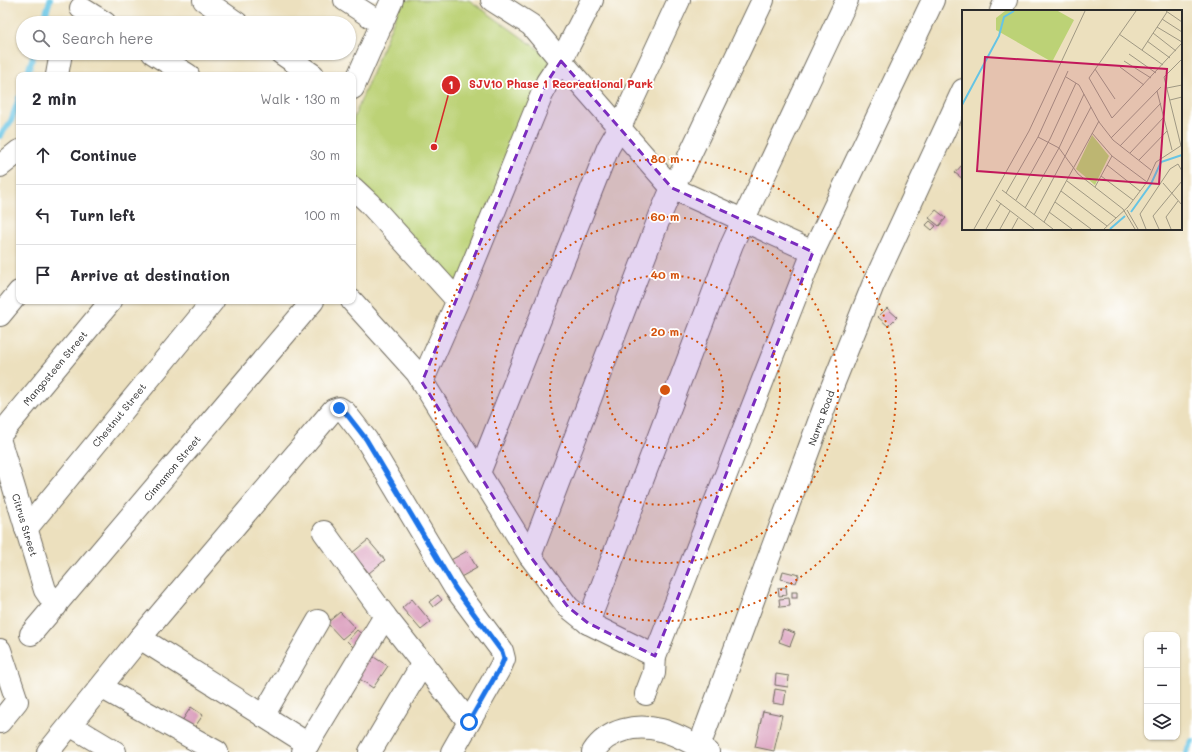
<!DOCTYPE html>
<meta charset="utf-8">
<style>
body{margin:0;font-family:Mali,sans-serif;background:#f2f2f3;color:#2b2b33}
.controls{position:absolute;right:12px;bottom:12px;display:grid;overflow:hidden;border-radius:8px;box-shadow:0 1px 3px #0004}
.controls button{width:36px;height:36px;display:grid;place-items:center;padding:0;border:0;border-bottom:1px solid #e1e1e2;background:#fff;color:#2b2b33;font:20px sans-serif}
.stop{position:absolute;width:12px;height:12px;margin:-9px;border:3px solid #1a73e8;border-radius:50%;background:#fff}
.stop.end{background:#1a73e8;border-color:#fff;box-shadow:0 1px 4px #0008}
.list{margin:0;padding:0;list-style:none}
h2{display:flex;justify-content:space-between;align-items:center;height:52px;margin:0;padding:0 16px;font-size:17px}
h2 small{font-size:13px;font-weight:400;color:#7c7c81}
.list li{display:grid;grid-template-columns:26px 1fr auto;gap:12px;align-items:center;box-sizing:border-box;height:60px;padding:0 16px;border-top:1px solid #e1e1e2}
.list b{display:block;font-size:15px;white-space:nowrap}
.list em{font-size:13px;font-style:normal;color:#7c7c81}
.icon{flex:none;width:22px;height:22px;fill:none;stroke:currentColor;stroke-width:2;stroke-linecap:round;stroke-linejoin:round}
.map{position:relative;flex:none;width:1192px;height:752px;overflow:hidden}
.search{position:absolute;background:#fff;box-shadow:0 1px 3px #0004;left:16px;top:16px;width:340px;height:44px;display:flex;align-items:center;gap:10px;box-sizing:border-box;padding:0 14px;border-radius:22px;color:#7c7c81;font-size:15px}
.panel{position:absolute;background:#fff;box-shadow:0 1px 3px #0004;left:16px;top:72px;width:340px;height:232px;border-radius:8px}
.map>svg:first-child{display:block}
.green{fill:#bcd276;stroke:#747e50}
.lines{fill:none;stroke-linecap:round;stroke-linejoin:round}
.stream{stroke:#66c4e4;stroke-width:6}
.building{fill:#dca1bf}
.minor-casing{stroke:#6f6a5e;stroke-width:24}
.minor{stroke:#fff;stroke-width:22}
.route{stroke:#1a73e8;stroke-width:5}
.marked{fill:#7b2cbf;fill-opacity:0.2;stroke:#7b2cbf;stroke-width:3;stroke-dasharray:8 5;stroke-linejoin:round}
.ring{fill:none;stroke:#d5540f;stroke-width:2;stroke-dasharray:2 4}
.labels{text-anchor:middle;stroke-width:3.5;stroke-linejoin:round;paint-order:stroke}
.street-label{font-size:10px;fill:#2b2b2b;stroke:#fff}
.inset-river{fill:none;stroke:#66c4e4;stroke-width:2}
.inset-road{fill:none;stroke:#9f9883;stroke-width:1}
.view{fill:#c2185b;fill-opacity:0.15;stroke:#c2185b;stroke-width:2}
.inset-edge{fill:none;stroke:#2b2b2b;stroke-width:2}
.centre{fill:#d5540f;stroke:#fff;stroke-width:2}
.ring-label{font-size:12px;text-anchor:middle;font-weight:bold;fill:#d5540f;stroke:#fff;stroke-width:3.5;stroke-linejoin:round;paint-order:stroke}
.leader{fill:none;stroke:#d62828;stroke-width:1.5}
.callout-dot{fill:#d62828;stroke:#fff;stroke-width:1.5}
.mark-label{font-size:12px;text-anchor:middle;font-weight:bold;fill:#fff}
.callout-label{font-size:11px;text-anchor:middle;font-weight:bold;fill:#d62828;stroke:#fff;stroke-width:3.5;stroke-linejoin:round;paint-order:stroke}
</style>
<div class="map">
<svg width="1192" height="752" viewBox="0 0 1192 752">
<rect width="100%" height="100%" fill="#fff"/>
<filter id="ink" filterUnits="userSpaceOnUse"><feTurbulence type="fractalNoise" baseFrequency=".025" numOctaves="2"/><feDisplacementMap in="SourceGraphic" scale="8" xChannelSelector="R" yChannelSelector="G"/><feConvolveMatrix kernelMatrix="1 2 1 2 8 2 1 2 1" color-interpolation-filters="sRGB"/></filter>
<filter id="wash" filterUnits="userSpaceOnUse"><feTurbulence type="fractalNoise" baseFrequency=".012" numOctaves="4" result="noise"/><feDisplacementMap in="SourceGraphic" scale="16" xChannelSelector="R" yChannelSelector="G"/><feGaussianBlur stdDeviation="0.9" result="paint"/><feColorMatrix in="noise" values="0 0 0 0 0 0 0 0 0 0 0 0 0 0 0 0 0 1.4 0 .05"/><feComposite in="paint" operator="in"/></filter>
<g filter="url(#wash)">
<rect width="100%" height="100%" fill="#ece0be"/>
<polygon class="green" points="402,0 469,0 551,58 459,286 353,174 353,120"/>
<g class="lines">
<g class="stream">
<polyline points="43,23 50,0"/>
<polyline points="27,75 34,53"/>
<polyline points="0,136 11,121 19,98"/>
<polyline points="1186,752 1192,741"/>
</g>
</g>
<g id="blocks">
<g class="building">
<polygon points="961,166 963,167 963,179 955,173"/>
<polygon points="936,210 946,218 939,226 929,218"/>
<polygon points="930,221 936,226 932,230 926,225"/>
<polygon points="887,308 897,317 888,326 878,317"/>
<polygon points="368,540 385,560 369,573 352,553"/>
<polygon points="467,551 477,568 459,578 449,561"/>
<polygon points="783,571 799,575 796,583 781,579"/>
<polygon points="786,587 787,595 779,596 778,588"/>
<rect x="792" y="592" width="5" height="6"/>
<polygon points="438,595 442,600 433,607 429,602"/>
<polygon points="789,598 790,606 780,607 779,599"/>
<polygon points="412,599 431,622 421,630 402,608"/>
<polygon points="340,612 355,628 342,639 327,623"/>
<polygon points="783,629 795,633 790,646 779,642"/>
<polygon points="357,630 365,637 354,648 347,641"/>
<polygon points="369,654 388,666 373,688 355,676"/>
<polygon points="776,674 789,676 788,687 775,685"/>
<polygon points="775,689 786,691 784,705 773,703"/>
<polygon points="191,707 203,715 192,731 180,724"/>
<polygon points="763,711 782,715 774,751 755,747"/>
</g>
</g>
</g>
<g filter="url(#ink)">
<use href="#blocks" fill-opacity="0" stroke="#6f6a5e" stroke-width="1"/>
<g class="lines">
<g class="minor-casing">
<g id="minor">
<polyline points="204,0 237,23"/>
<polyline points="345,0 382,24"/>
<polyline points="492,0 531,25 561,61 672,188 813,252"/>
<polyline points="81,8 105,23"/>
<polyline points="1001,11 1006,0"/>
<polyline points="153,53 188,75"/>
<polyline points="281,53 313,75"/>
<polyline points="57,75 61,53"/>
<polyline points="353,88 392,0"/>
<polyline points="0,166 19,151"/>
<polyline points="353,188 369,203 457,300"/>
<polyline points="352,301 417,373 530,556 568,607 588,623 655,656"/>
<polyline points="0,315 19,292"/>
<polyline points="422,382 461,293 547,82 561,61 592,0"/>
<polyline points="0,435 111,301"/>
<polyline points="0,442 45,590 56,606"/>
<polyline points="479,473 608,148 620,127 679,0"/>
<polyline points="26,529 213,301"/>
<polyline points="324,532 385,616 469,722"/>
<polyline points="530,556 662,211 672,188 684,167 763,0"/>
<polyline points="588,623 732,244 847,0"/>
<polyline points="31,634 313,301"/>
<polyline points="140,638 308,744"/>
<polyline points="0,650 17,701 0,722"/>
<polyline points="101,687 217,752"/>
<polyline points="646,694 654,673 655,656 813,252 933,0"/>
<polyline points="263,716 318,621"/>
<polyline points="70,725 115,752"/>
<polyline points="48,752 140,638 333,410 339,408 345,412 366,439 455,588 502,651 504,659 501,666 452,752"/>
<polyline points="303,752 385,616"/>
<polyline points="370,752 423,663"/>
<path d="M593,752C608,729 636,724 661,730C677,734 694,744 708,752"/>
<polyline points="697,752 830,392 873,285 963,90"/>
</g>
</g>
<use href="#minor" class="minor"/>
</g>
</g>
<g class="lines" filter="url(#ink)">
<polyline class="route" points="339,408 345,412 366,439 455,588 502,652 504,659 501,666 469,722"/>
</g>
<path class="marked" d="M561,61L672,188L813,252L655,656L588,623L568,607L530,556L422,382L547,82Z"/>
<g class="ring">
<circle cx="665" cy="390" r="58"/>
<circle cx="665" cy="390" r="115"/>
<circle cx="665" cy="390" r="173"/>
<circle cx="665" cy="390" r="231"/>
</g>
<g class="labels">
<g class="street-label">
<text transform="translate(55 368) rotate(-50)" y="4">Mangosteen Street</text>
<text transform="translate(119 415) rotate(-51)" y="4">Chestnut Street</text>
<text transform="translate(821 418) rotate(-70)" y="4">Narra Road</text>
<text transform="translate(172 468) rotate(-50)" y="4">Cinnamon Street</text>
<text transform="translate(25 525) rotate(73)" y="4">Citrus Street</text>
</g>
</g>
<g transform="translate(962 10)">
<rect width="220" height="220" fill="#ece0be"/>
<path d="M43,1H96L112,10L90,52L34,20V8ZM130,125L147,146L133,175L114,159Z" fill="#bcd276"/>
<path class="inset-river" d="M0,95L37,26L42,7L52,1M169,202L189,174L199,152L220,145M148,219L163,206"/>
<path class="inset-road" d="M174,1L127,68L150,108L220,33M204,1L220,12M200,9L220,22M195,17L220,32M191,23L214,41M157,24L201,55M185,31L208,48M180,40L205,2M167,44L194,63M162,51L189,68M158,57L182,75M133,59L153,89M104,67L117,75L137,112L151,130L189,160M205,78L220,75M195,81L210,140M208,90L220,87M130,123L150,146L185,172M76,127L97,138L116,164L161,199L173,219M149,128L199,77M158,136L199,93M219,136L202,67L220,49M168,143L202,107M177,150L205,121M145,155L178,181M139,166L171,190M105,171L154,208M201,173L220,195M133,177L150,146M40,180L91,219M99,181L145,216M44,183L76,127L106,61M34,190L72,219M54,190L88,129L114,73M93,192L129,219M63,198L97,138L122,84M165,200L176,219M87,202L110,219M72,205L129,97M82,212L137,111M12,219L67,121L123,1M24,219L39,193M38,219L48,201M50,219L56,208M142,219L166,197L185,172L194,152L220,135M184,219L178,204L208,159L216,154L220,161M197,219L191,206L220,171M209,219L204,207L216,191"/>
<path class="view" d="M23,47L205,59L197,174L15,161Z"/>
<rect width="220" height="220" class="inset-edge"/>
</g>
<circle cx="665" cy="390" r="6" class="centre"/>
<g class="ring-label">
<text x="665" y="163">80 m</text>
<text x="665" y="221">60 m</text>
<text x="665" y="279">40 m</text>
<text x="665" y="336">20 m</text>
</g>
<path class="leader" d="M434 147L451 85"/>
<g class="callout-dot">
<circle cx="434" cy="147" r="4"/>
<circle cx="451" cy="85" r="10"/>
</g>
<g class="mark-label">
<text x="451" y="89">1</text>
</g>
<g class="callout-label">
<text x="561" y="88">SJV10 Phase 1 Recreational Park</text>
</g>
</svg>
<div class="controls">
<button>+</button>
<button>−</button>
<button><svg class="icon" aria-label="layers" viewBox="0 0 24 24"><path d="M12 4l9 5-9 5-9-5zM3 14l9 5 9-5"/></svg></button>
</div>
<div class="stop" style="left:469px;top:722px"></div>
<div class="stop end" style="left:339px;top:408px"></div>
<div class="search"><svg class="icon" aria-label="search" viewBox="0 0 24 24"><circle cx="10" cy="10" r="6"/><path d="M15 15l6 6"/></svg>Search here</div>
<section class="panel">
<h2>2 min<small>Walk · 130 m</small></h2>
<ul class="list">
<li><svg class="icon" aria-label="ahead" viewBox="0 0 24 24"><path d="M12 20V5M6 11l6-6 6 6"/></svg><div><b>Continue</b></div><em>30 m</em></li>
<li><svg class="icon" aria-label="left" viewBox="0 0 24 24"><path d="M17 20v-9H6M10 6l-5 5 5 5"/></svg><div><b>Turn left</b></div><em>100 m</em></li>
<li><svg class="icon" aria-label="arrive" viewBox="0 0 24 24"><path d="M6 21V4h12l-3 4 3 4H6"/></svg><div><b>Arrive at destination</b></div></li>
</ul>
</section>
</div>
